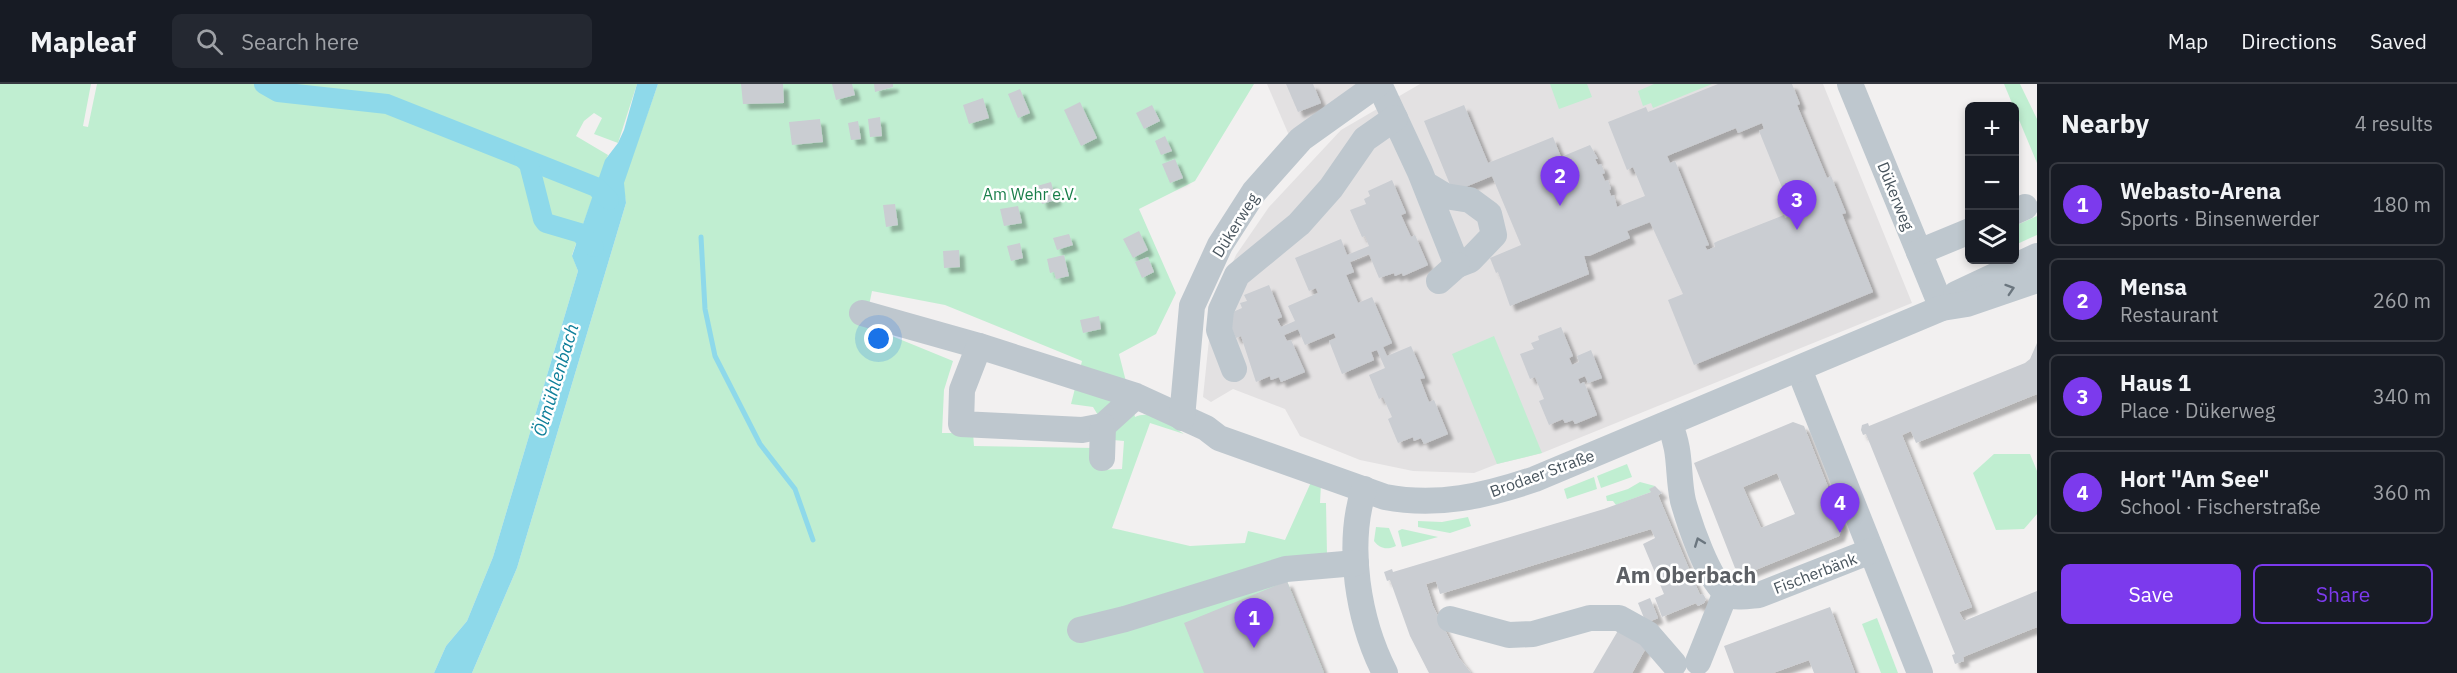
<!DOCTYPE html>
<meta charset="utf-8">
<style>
body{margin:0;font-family:"IBM Plex Sans",sans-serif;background:#242831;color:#f1f3f6}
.controls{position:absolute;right:18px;top:18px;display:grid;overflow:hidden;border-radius:9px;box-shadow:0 3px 9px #0003}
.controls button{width:54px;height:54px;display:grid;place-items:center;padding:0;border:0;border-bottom:2px solid #363941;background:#171b24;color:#f1f3f6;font:30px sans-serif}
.you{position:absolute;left:879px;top:255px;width:21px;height:21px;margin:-15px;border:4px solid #fff;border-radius:50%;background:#1a73e8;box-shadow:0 0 0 9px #1a73e833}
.badge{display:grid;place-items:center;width:39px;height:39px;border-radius:50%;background:#7c3aed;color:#fff;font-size:20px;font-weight:700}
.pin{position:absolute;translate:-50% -50px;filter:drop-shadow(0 2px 3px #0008)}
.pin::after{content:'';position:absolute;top:32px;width:21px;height:18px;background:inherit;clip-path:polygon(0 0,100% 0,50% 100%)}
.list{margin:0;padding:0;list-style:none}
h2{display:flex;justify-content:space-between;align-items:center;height:78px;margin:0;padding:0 24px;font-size:26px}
h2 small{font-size:20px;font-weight:400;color:#9ea1a6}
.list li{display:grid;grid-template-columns:39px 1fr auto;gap:18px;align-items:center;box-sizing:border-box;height:84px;margin:0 12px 12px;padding:0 12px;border:2px solid #363941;border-radius:9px}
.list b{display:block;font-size:22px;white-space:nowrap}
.list p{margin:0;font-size:20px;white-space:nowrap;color:#9ea1a6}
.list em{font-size:20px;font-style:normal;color:#9ea1a6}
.actions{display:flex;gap:12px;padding:18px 24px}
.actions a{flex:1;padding:14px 0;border:2px solid #7c3aed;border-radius:9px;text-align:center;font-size:21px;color:#7c3aed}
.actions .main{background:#7c3aed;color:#fff}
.icon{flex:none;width:33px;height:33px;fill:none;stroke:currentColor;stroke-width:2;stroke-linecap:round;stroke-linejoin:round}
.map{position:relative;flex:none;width:2037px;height:589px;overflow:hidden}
header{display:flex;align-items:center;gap:36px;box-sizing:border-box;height:84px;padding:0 30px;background:#171b24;border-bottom:2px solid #363941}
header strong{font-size:28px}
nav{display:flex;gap:33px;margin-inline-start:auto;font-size:21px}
.search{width:420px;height:54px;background:#242831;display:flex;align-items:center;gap:15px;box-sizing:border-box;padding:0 21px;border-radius:9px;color:#9ea1a6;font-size:22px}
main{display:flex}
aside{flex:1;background:#171b24}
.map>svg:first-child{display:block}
.education{fill:#e3e1e2}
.green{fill:#c0eed1;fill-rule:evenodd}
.water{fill:#8ed9ea}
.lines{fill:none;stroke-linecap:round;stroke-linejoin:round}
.stream{stroke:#8ed9ea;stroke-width:5}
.canal{stroke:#8ed9ea;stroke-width:20}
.building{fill:#cacdd2;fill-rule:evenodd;filter:url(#shadow)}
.minor{stroke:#bec7ce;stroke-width:26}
.oneway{stroke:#6b767f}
.labels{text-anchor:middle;stroke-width:5;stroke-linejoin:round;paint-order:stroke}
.park-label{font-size:16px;fill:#197e4a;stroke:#fff}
.street-label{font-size:16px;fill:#48545d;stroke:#fff}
.water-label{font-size:18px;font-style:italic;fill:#0f7f9a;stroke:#fff}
.district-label{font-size:22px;font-weight:bold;fill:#5d6065;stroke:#fff}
</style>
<header>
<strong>Mapleaf</strong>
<div class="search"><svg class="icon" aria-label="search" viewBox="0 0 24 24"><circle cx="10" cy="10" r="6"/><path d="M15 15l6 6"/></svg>Search here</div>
<nav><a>Map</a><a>Directions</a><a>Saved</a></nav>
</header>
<main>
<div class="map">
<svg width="2037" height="589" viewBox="0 0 2037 589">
<defs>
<filter id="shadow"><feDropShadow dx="5.5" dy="5.5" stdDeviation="1.5" flood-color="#0004"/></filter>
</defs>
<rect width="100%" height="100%" fill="#f2f0f0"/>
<g class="education">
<polygon points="1267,0 1369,0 1291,56"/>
<polygon points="1420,0 1823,0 1912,219 1542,369 1497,380 1474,389 1413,387 1360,376 1300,352 1285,325 1233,305 1211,318 1203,313 1210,246 1220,207 1236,171 1269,123 1341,46"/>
</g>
<g class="green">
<polygon points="0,0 91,0 83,42 88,43 97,0 637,0 618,59 594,50 602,34 594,29 584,37 576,52 608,71 572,171 578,187 493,473 467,537 446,562 434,589 0,589"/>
<path d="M658,0H1254L1195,97L1139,125L1176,209L1156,250L1119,270L1135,333C1152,325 1169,341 1184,350L1150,339L1112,444L1190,462L1245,459L1248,447L1285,456L1312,396L1321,400L1320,419H1326L1327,470L1287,497L1324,589H472L517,484L626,119L623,99ZM872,207L945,221L1082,277L1071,320L1093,323L1113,356L1124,357L1122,385L1097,386L1095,364L974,362L973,349H942L944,306L953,277L865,241Z"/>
<polygon points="1550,0 1587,0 1592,13 1559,25"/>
<polygon points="1654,0 1712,0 1653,24 1651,19 1643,22 1638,7"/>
<polygon points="2004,0 2020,0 2037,35 2037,79"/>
<polygon points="2037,132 2037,151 2015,161 2015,142"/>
<polygon points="1494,252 1542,369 1497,380 1452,270"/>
<polygon points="1994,370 2030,370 2037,387 2037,430 2024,445 1996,446 1973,389"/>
<polygon points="1627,380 1632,393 1601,404 1597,392"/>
<polygon points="1594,393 1597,405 1567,415 1564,405"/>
<polygon points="1640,398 1655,402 1650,405 1651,408 1616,421 1613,417 1607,417 1606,412 1628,405"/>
<polygon points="1468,433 1471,442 1450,449 1418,443 1418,437 1442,438"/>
<path d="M1376,443L1389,444L1396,462C1387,466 1380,465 1374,457Z"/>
<polygon points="1402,445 1438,453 1402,463 1398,447"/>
<polygon points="1877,534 1898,589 1881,589 1862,540"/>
</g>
<polygon class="water" points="637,0 658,0 624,99 626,119 517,484 472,589 434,589 446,562 467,537 493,473 578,187 572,172 605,76 618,59 624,46"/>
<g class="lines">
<polyline class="stream" points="701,153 705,225 715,272 760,360 795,405 813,456"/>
<g class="canal">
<polyline points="264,0 278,8 387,20 596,103 609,116"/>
<polyline points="524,75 529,80 543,135 546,139 580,149 594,163"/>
</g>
</g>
<g class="building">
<polygon points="741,0 783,0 784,19 743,20"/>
<polygon points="832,0 852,0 855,11 836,16"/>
<polygon points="874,0 893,0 893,3 875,8"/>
<polygon points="1286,0 1313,0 1321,19 1298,28"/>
<path d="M1718,0H1792L1800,20L1797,21L1827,94L1831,92L1846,129L1842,130L1873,208L1694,281L1668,216L1683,210L1650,138L1627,147L1630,154L1589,172H1584L1589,190L1510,222L1498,188L1496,189L1490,174L1521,161L1492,92L1453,108L1424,37L1464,21L1488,79L1553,53L1561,73L1590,61L1598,75H1595L1598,81L1601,80L1605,89L1602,90L1605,97L1608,96L1611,105L1609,106L1611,112L1614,111L1617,123L1645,112L1633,83L1627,86L1608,38L1646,23L1648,28ZM1762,39L1764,45L1759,47L1790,123L1795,121L1798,129L1785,134L1784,131L1718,157L1714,159L1715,163L1707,166L1705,162L1709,161L1675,77L1670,79L1667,72L1736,44L1738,49Z"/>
<polygon points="1020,5 1030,29 1018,34 1008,10"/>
<polygon points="983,14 989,34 969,40 963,21"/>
<polygon points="1080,18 1097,54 1081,62 1064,26"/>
<polygon points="1152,21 1160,37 1144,45 1136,29"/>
<polygon points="880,33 882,52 870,53 868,35"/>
<polygon points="820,35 823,58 792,61 789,38"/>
<polygon points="858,37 861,55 851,56 848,39"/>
<polygon points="1165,52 1172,67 1161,71 1155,57"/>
<polygon points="1175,75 1183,94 1170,99 1162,80"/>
<polygon points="1392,96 1406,129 1401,131 1411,153 1415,151 1428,181 1403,192 1402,189 1395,192 1394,189 1379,194 1369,170 1350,178 1354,188 1346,191 1358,219 1372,213 1392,259 1383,263 1387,272 1411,262 1425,294 1420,295 1429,318 1434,316 1448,350 1424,360 1421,354 1414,357 1413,353 1398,359 1388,335 1392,333 1383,313 1379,315 1369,291 1385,284 1377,266 1371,268 1374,276 1342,290 1329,257 1336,254 1334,249 1305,261 1298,245 1284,251 1287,257 1291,256 1305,288 1281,298 1279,293 1271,296 1270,292 1256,298 1241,252 1236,254 1226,231 1242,224 1240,219 1247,217 1244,211 1269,201 1282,233 1277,235 1281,243 1295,237 1288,222 1318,209 1316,204 1309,207 1295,174 1341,155 1347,171 1369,162 1365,152 1362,153 1350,126 1366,120 1364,115 1370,112 1368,107"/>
<polygon points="1051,98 1056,116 1042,120 1037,102"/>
<polygon points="895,120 898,141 886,143 883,121"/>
<polygon points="1018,122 1022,139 1004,142 1000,125"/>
<polygon points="1139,147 1148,166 1133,174 1123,155"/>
<polygon points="1069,150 1073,161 1057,166 1053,154"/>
<polygon points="1020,159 1023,174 1011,177 1007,162"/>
<polygon points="959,166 960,183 944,184 943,167"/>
<polygon points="1064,171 1069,192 1056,195 1054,188 1050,189 1047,175"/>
<polygon points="1148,173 1154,188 1142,194 1135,178"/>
<polygon points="1099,232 1101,245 1083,249 1080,236"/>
<polygon points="1561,243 1573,272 1569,274 1572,281 1579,278 1577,272 1591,266 1602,294 1588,299 1585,292 1578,295 1580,300 1584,298 1597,331 1575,340 1573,336 1565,339 1563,335 1549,341 1539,317 1544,315 1535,293 1530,295 1520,270 1534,265 1531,259 1539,256 1538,252"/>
<polygon points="2037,259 2037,310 1916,359 1911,347 1902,351 1972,523 1959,528 1964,537 2037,507 2037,543 1963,573 1964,577 1955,580 1952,571 1955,570 1866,350 1863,351 1861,346 1862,341 1868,339 1869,342 2025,279 2030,275"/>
<path d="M1793,338L1804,342L1843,441L1839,452L1748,489L1735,484L1694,379ZM1777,389L1795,430L1761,444L1743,403Z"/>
<polygon points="1655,402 1662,409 1658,411 1700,511 1703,510 1706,515 1704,519 1698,522 1696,519 1662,533 1655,514 1664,510 1643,460 1655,454 1651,445 1440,510 1436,497 1426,500 1433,522 1459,574 1471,589 1429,589 1410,552 1390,496 1387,497 1384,488 1392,485 1393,488 1604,425 1651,408 1649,405"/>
<polygon points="1287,497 1324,589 1204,589 1184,539"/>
<polygon points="1650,514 1658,534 1646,539 1638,519"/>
<polygon points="1830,523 1855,589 1814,589 1809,576 1773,589 1734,589 1724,562"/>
<polygon points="1619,545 1647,562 1632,589 1593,589"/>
</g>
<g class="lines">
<g class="minor">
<polyline points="1379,0 1420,88 1457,181 1470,176 1494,151 1489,130 1470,116 1445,112 1425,100"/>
<polyline points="1850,0 1942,224"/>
<polyline points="2014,128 2025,123"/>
<polyline points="1919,168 1970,147"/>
<polyline points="1439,197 1457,181"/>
<polyline points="1956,210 2037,172"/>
<polyline points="862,229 979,262"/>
<polyline points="1234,285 1219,246 1221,226 1237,191 1299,140 1331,104 1365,55 1395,34"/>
<polyline points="1799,285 1920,589"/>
<path d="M1136,312L1103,342L1082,346L961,340L962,306L979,262L1136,312L1206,344L1219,354L1385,413C1437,423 1485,412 1535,395L1942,224L1967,220L2037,196"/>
<polyline points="1182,334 1192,222 1220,161 1254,108 1301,55 1378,0"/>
<path d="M1669,339C1682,368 1677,389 1683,417C1689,438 1708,497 1727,509C1737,515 1748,512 1759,511L1871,467"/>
<polyline points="1102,374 1103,342"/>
<path d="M1364,405C1346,462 1358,536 1385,589"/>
<polyline points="1450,535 1509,551 1533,550 1590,534 1619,534 1648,550 1674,580"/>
<polyline points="1080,546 1125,535 1286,485 1356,479"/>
<polyline points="1698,578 1726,508"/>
</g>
</g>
<defs><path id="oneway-chevron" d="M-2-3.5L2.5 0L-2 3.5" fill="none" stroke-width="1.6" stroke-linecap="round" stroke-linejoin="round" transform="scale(1.5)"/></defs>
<g class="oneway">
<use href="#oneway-chevron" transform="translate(2010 205) rotate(-18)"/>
<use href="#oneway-chevron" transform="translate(1699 458) rotate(-111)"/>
</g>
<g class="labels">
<g class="park-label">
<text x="1030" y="116">Am Wehr e.V.</text>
</g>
<g class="street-label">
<text transform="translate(1896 112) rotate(68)" y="6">Dükerweg</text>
<text transform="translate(1235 141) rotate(-58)" y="6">Dükerweg</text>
<text transform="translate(1542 389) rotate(-20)" y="6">Brodaer Straße</text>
<text transform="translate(1815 489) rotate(-21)" y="6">Fischerbänk</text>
</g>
<g class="water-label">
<text transform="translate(556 296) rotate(-73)" y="6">Ölmühlenbach</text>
</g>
<g class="district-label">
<text x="1686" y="499">Am Oberbach</text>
</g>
</g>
</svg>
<div class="controls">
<button>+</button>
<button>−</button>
<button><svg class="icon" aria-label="layers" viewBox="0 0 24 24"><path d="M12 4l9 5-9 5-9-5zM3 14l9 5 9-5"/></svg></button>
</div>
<div class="you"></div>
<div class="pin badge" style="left:1254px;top:564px">1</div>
<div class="pin badge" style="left:1560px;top:122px">2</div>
<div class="pin badge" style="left:1797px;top:146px">3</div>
<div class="pin badge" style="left:1840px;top:449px">4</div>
</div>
<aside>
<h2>Nearby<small>4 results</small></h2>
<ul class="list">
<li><span class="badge">1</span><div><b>Webasto-Arena</b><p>Sports · Binsenwerder</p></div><em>180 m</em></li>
<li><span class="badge">2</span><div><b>Mensa</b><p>Restaurant</p></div><em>260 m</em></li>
<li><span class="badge">3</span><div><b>Haus 1</b><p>Place · Dükerweg</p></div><em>340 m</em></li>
<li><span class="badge">4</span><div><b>Hort &quot;Am See&quot;</b><p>School · Fischerstraße</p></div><em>360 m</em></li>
</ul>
<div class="actions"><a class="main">Save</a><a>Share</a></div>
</aside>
</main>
